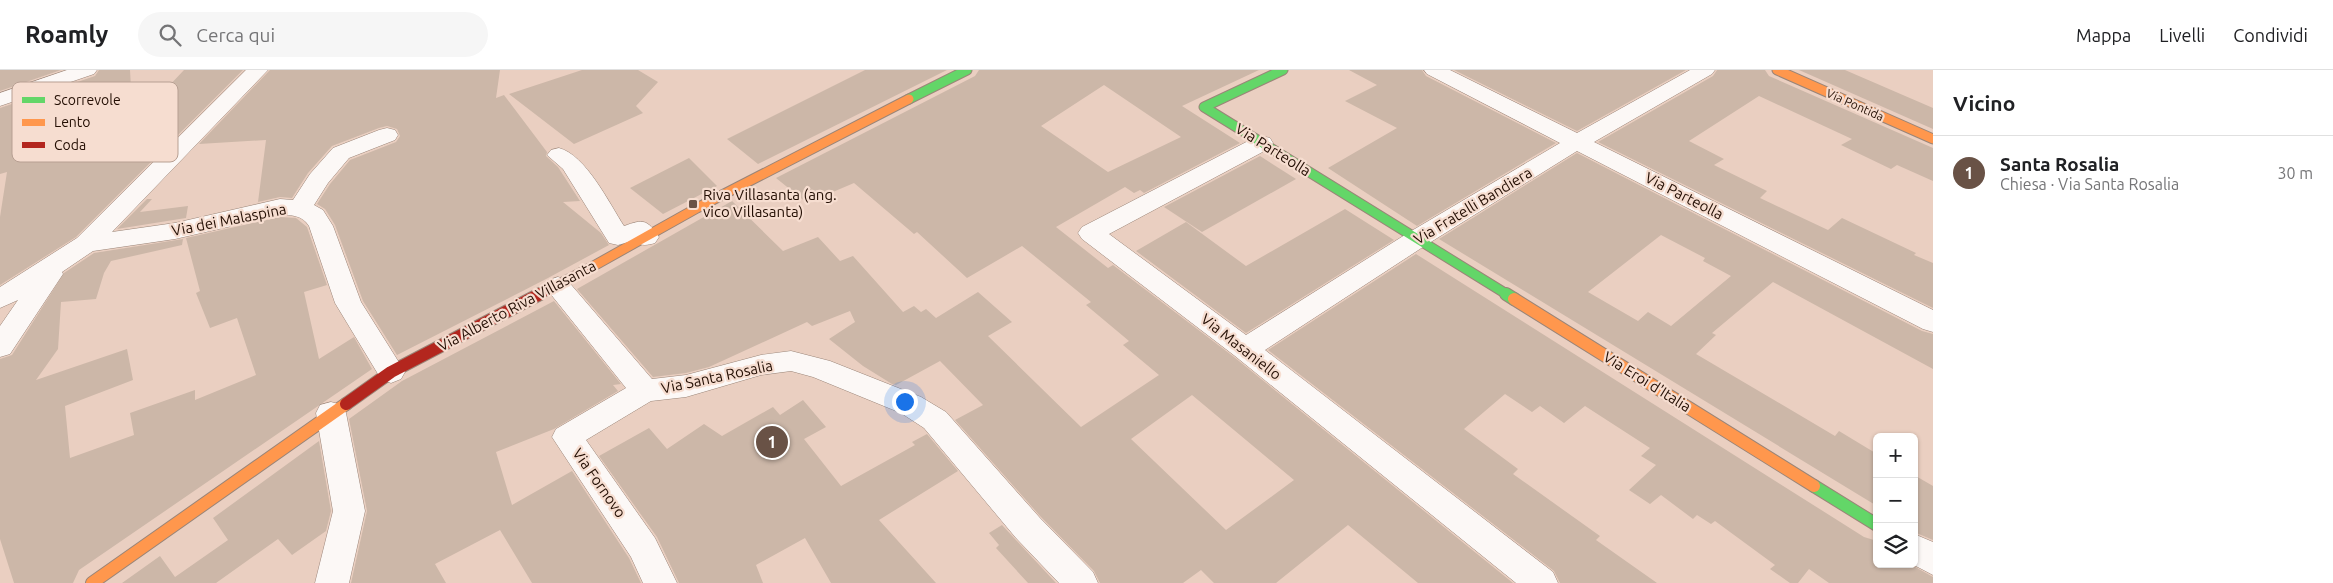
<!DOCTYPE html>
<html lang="it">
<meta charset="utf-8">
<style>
body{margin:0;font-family:Ubuntu,sans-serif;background:#f6f6f6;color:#202124}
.controls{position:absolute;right:15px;bottom:15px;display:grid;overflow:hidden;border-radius:8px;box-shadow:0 1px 4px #0004}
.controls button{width:45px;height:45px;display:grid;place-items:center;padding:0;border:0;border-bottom:1px solid #e0e0e0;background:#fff;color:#202124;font:25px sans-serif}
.you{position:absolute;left:904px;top:331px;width:18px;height:18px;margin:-12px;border:4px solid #fff;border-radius:50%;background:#1a73e8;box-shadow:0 0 0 8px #1a73e833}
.badge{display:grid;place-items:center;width:32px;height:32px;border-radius:50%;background:#695246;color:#fff;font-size:16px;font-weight:700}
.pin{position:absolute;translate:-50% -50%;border:2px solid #fff;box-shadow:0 1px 5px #0006}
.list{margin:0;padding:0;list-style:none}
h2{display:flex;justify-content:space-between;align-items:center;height:65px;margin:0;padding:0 20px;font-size:21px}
h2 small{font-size:16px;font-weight:400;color:#757577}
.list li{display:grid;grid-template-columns:32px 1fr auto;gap:15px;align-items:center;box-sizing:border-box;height:75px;padding:0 20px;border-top:1px solid #e0e0e0}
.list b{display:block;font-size:19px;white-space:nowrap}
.list p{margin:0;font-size:16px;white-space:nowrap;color:#757577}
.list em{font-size:16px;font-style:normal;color:#757577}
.icon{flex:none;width:28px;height:28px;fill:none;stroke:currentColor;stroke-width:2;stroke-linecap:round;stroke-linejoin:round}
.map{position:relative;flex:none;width:1933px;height:513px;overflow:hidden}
header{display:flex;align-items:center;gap:30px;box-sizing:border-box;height:70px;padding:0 25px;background:#fff;border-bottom:1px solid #e0e0e0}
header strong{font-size:24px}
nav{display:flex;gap:28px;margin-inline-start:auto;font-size:18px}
.search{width:350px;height:45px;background:#f6f6f6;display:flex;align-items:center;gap:12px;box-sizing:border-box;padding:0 18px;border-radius:28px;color:#757577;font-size:19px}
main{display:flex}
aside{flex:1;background:#fff}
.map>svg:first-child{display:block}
.building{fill:#ccb7a8;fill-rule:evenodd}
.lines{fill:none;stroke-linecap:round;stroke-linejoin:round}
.street-casing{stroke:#9a8578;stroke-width:1}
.fast-far1-casing{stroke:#9a8578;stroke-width:11}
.fast-casing{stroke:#9a8578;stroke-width:14}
.slow-far1-casing{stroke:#9a8578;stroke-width:11}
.slow-casing{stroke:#9a8578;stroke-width:14}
.jam-far1-casing{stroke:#9a8578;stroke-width:11}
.jam-casing{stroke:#9a8578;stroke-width:14}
.street{fill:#fcf8f6;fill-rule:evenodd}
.fast-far1{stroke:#63d668;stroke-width:9}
.fast{stroke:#63d668;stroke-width:12}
.slow-far1{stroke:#ff974d;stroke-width:9}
.slow{stroke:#ff974d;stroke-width:12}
.jam-far1{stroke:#b3261e;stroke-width:9}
.jam{stroke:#b3261e;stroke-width:12}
.poi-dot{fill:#695246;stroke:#f6ddd0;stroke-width:2}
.labels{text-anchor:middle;stroke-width:4.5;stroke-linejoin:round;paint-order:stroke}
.far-street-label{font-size:12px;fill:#230e03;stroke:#f6ddd0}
.street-label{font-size:15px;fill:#230e03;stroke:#f6ddd0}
.poi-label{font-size:15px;fill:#230e03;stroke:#f6ddd0;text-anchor:start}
.key{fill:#f6ddd0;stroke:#b79f92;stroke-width:1}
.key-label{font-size:14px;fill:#230e03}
</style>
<header>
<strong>Roamly</strong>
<div class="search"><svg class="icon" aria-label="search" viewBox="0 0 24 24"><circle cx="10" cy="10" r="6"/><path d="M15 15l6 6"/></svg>Cerca qui</div>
<nav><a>Mappa</a><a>Livelli</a><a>Condividi</a></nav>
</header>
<main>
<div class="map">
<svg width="1933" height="513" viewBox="0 0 1933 513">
<rect width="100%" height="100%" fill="#eacfc1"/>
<g class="building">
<polygon points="0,0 61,0 0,21"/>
<polygon points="99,0 130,0 133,54 184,0 243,0 76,167 0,215 0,147 7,102 0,104 0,38 95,6"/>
<polygon points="270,0 500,0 496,28 504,25 547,82 546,86 558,97 580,131 563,132 601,163 609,175 548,208 397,285 363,231 335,155 325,139 317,134 330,114 350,90 396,72 400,66 397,59 387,56 379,58 332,76 308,103 292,128 280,127 258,132 266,70 199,74"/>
<polygon points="582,0 638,0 658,12 636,36 643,43 574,74 509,24"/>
<polygon points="865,0 947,0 758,94 727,69"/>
<path d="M979,0H1259L1182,36L1240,73L1144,123L1140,120L1134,123L1125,117L1056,157L1108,198L1113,195L1234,287L1513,513H1418L1348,455L1276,513H1214L1201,500L1183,513H1100L1094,501L1041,447L955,350L983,335L940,291L896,315L892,314L863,296L829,269L855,252L850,241L812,256L807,252L709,297L686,303L653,307L577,219L732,131L783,181L818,167L840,191L853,186L903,242L914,236L921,242L926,239L936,248L978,222L1012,252L988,266L1081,357L1159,305L1123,275L1129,271L1086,235L1091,232L1022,176L967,208L917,162L914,164L854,113L807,133L776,108L975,6ZM1104,15L1181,67L1108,102L1041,56ZM1192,325L1294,410L1226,460L1131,369Z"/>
<polygon points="1349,0 1422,0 1426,6 1556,73 1417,156 1328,98 1397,58 1345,31 1377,15"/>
<polygon points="1454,0 1686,0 1577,61"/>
<polygon points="1717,0 1765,0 1769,6 1933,78 1933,111 1897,95 1891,99 1841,75 1852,69 1759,26 1689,71 1724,89 1714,95 1767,121 1760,128 1828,160 1842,148 1916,183 1914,185 1933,193 1933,238 1598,72 1713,6"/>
<polygon points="1799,0 1845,0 1933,38 1933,59"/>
<path d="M1577,83L1922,261L1933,264V299L1773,212L1712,263L1716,265L1696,284L1835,366L1839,361L1877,384V436L1439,169ZM1661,165L1705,188L1703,191L1731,206L1671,256L1648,242L1638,251L1588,222Z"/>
<polygon points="1260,86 1296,109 1202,162 1164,137"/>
<polygon points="689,88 717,116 663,144 630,118"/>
<polygon points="147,129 152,129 140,142 188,136 186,148 117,159"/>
<polygon points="1345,139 1394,170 1246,263 1136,181 1186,152 1246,196"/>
<polygon points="280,147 296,148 307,157 327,215 304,222 319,289 354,267 372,299 79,500 73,513 14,513 0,469 0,289 12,285 64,203 94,183 183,169 182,175 111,191 104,203 96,229 61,232 58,279 36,310 127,279 133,310 65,336 70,388 134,365 130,343 195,320 195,330 256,305 237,248 210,258 196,223 200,221 186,168"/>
<polygon points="1416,184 1864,467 1877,471 1877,494 1910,494 1933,507 1933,513 1829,513 1809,499 1798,513 1790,513 1770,499 1775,495 1715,451 1711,454 1697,445 1693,449 1661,425 1650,434 1629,420 1656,395 1641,386 1650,378 1585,336 1564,353 1540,336 1532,342 1505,324 1464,359 1518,399 1513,404 1600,466 1596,470 1657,513 1560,513 1554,501 1268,280"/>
<polygon points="554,231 621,314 613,315 618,321 554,359 496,382 512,435 572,401 629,488 641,513 532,513 500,460 435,494 446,513 351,513 367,441 349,349 402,311"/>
<polygon points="803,330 826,357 804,369 841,416 915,375 912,372 927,364 958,401 879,450 936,513 831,513 805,468 756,495 763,513 679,513 657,467 599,386 649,358 667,379 704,354 722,366 773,337 780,345"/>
<polygon points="319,371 331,441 326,461 292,485 278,469 216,513 122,513 160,486 175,507 228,470 213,448"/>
<polygon points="1914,405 1933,416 1933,470 1914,462"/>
<polygon points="1002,455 1015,469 1056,513 1028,513 996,478 999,475 989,463"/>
</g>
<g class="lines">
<g class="street-casing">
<g id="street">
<polygon points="67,0 97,0 94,4 0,36 0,23"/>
<path d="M246,0H268L112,162L175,153L280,129L293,130L310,104L333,78L379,60L387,58L395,60L398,65L395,70L349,88L328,113L314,135L323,140L333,156L361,232L405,302L401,309L391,313L381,309L335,233L309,156C302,145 292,145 280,145L175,169L93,181L62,202L63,204L59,210L10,284L0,287V256L18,230L0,238V217L77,168Z"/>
<polygon points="1424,0 1450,0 1577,63 1690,0 1715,0 1712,4 1594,72 1933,240 1933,262 1923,259 1577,81 1426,175 1265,280 1553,502 1558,513 1516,513 1235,286 1082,169 1078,163 1082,157 1254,68 1262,66 1270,68 1273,73 1270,78 1109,164 1246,265 1408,163 1560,73 1427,4"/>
<path d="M559,78C586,85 609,133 624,156C643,149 647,149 659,167L655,173C648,175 640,177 635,170L618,175L609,173L563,99L547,85L551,80Z"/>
<polygon points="558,207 567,210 652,309 686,305 761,285 791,281 830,291 921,327 946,342 1040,448 1093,502 1098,513 1059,513 1016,468 924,358 901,343 813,307 791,301 761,305 686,327 651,331 586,370 655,468 677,513 643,513 631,487 552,367 556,359 626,318 549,222 545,216 549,210"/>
<polygon points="331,332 342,335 346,343 365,441 349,513 315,513 333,441 316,343 320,335"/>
<polygon points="1914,464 1933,472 1933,505 1912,494 1914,494"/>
</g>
</g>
<g class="fast-far1-casing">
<g id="fast-far1">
<polyline points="1283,0 1204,37 1508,225"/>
<polyline points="909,29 967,0"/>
</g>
</g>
<g class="fast-casing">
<g id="fast">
<polyline points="1506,224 1514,229"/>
<polyline points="1814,416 1877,455"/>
</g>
</g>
<g class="slow-far1-casing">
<g id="slow-far1">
<polyline points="1777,0 1933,69"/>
<polyline points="590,198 697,138 909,29"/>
</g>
</g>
<g class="slow-casing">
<g id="slow">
<polyline points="1514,229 1814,416"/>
<polyline points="92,513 346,334"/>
</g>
</g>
<g class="jam-far1-casing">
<polyline id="jam-far1" points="538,225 590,198"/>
</g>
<g class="jam-casing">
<polyline id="jam" points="346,334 391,302 540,224"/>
</g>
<use href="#street" class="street"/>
<use href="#fast-far1" class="fast-far1"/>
<use href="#fast" class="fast"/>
<use href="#slow-far1" class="slow-far1"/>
<use href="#slow" class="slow"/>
<use href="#jam-far1" class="jam-far1"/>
<use href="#jam" class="jam"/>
</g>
<rect class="poi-dot" x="688" y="129" width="10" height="10" rx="2.5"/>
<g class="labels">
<g class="far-street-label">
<text transform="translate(1855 35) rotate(24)" y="4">Via Pontida</text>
</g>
<g class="street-label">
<text transform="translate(1273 80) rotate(32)" y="5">Via Parteolla</text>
<text transform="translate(1684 126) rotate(27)" y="5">Via Parteolla</text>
<text transform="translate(1473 136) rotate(-31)" y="5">Via Fratelli Bandiera</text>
<text transform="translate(229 150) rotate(-11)" y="5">Via dei Malaspina</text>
<text transform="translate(517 236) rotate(-28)" y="5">Via Alberto Riva Villasanta</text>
<text transform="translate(1241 277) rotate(38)" y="5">Via Masaniello</text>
<text transform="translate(717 307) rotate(-12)" y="5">Via Santa Rosalia</text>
<text transform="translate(1647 312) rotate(32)" y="5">Via Eroi d'Italia</text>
<text transform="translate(599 413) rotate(55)" y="5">Via Fornovo</text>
</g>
<g class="poi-label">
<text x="703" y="130">Riva Villasanta (ang.<tspan x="703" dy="17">vico Villasanta)</tspan></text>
</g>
</g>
<rect x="12" y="12" width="166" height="80" rx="8" class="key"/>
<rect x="22" y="27" width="23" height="6" fill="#63d668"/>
<rect x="22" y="49" width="23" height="7" fill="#ff974d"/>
<rect x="22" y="72" width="23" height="6" fill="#b3261e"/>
<g class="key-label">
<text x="54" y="35">Scorrevole</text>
<text x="54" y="57">Lento</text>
<text x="54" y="80">Coda</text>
</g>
</svg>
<div class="controls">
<button>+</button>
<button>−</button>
<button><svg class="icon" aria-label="layers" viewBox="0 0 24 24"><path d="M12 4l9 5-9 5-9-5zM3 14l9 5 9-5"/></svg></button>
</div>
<div class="you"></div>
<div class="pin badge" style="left:772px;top:372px">1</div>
</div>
<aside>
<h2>Vicino<small></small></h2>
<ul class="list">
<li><span class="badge">1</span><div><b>Santa Rosalia</b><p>Chiesa · Via Santa Rosalia</p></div><em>30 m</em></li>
</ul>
</aside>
</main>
